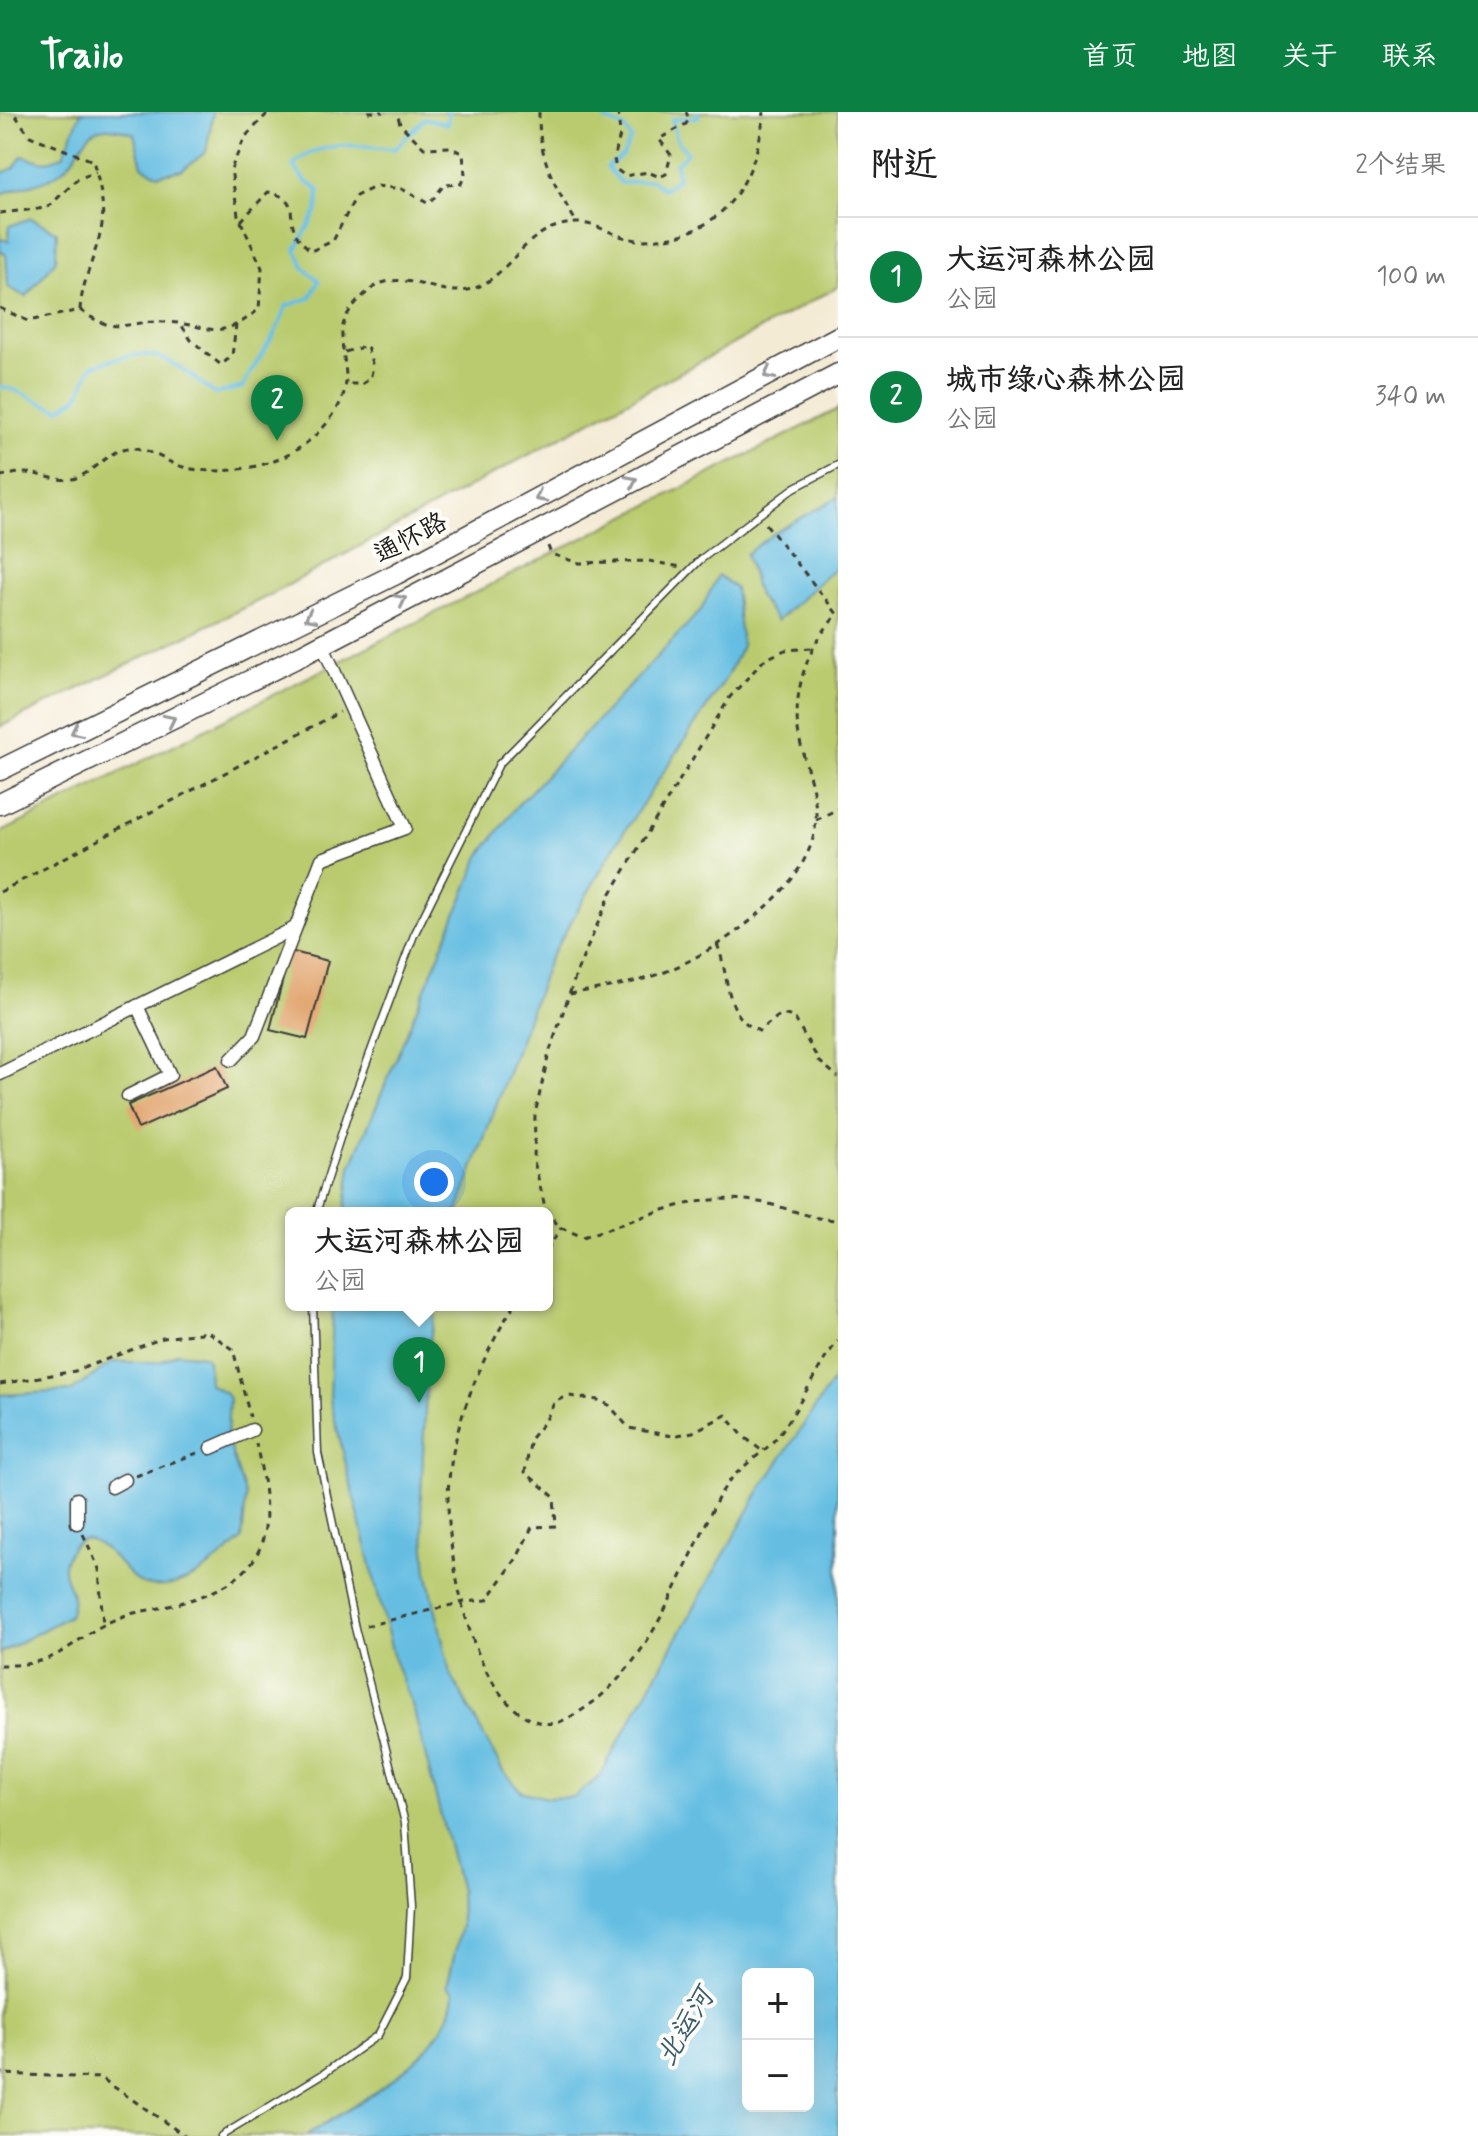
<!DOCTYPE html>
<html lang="zh">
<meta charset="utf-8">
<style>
body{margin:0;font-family:Mynerve,"LXGW WenKai TC",sans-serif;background:#f6f6f6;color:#222}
.controls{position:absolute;right:24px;bottom:24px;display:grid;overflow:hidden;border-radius:12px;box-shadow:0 8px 32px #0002}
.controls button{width:72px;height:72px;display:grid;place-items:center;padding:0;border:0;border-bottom:2px solid #e0e0e0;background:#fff;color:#222;font:40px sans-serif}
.you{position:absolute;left:434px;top:1070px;width:28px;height:28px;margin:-20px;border:6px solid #fff;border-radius:50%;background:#1a73e8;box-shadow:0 0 0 12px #1a73e833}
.badge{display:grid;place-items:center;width:52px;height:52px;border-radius:50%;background:#0b8043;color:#fff;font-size:26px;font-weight:700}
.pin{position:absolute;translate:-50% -66px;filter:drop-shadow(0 2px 4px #0008)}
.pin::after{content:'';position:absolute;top:42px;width:28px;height:24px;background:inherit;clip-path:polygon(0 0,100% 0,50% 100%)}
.popup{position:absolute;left:285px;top:1095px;width:268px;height:104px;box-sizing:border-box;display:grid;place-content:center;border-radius:12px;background:#fff;filter:drop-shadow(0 2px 6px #0005);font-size:26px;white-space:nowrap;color:#767676}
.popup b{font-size:30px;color:#222}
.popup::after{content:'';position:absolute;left:50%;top:100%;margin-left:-16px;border:16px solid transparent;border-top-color:#fff}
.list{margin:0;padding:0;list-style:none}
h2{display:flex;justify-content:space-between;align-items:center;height:104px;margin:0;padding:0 32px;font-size:34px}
h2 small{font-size:26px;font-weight:400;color:#767676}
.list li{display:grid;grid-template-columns:52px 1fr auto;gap:24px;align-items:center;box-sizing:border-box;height:120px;padding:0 32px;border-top:2px solid #e0e0e0}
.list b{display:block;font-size:30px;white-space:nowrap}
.list p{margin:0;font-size:26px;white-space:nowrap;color:#767676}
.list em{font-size:26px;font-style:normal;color:#767676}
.map{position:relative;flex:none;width:838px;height:2024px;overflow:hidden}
header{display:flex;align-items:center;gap:48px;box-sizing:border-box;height:112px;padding:0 40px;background:#0b8043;color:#fff}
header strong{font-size:38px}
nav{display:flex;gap:44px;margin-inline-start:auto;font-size:28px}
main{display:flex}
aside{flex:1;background:#fff}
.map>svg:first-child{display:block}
.green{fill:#b9cb6e;stroke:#6a7445;stroke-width:2;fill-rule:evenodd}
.water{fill:#65bee2;stroke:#406d7f;stroke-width:2;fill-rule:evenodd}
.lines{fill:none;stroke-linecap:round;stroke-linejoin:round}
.stream{stroke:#65bee2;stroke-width:4}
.building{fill:#e1a46d}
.lane-casing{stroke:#3c3b38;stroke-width:9}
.street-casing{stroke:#3c3b38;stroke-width:15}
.primary-casing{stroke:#3c3b38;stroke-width:23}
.path{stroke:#3c3b38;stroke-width:3;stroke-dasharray:6 6;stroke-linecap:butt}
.lane{stroke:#fff;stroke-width:6}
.street{stroke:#fff;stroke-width:12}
.primary{stroke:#fff;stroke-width:20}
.oneway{stroke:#999}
.labels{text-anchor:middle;stroke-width:8;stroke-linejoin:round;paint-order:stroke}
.street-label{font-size:26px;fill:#1c1c1c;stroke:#fdfcf7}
.water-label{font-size:28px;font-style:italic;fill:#395d6b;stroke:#fdfcf7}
</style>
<header>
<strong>Trailo</strong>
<nav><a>首页</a><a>地图</a><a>关于</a><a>联系</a></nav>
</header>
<main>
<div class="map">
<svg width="838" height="2024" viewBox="0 0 838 2024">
<rect width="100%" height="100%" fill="#fdfcf7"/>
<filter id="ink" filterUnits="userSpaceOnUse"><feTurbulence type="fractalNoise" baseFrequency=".0125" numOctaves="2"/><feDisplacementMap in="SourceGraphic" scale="16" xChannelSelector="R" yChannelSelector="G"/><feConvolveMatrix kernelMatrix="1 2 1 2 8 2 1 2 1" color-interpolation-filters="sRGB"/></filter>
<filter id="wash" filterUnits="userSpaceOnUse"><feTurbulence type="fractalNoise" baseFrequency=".006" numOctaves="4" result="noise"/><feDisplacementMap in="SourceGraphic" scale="32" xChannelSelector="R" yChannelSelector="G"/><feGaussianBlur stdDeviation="1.8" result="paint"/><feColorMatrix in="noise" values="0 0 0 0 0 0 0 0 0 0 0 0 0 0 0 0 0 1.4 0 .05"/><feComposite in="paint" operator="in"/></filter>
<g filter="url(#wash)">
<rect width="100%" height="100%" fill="#f4ebd5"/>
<g class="green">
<polygon points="0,0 838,0 838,175 268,484 0,615"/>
<path d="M838,297V2024H0V721ZM291,1101H547V1193H291ZM748,1862H808V1994H748Z"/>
</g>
<g class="water">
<path d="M81,0H213V2L206,40L182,58L158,63L142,54L134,22C77,0 91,42 54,64C38,74 17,74 0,83V62L14,56L22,44L44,50L63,44Z"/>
<polygon points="31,106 57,120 56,148 26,185 8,175 6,143 0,137 0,127 9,129 9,114"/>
<polygon points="838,385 838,453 777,509 758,484 746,442 774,421"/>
<polygon points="718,463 735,476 742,534 726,566 616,732 549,848 457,1101 345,1101 351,1055 480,744 516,695 701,498"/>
<path d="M333,1193H437L428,1237L421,1387L427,1459L450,1561L503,1659L521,1679L546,1686L574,1685L599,1665L760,1378L838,1261V2024H305C354,1992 450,1945 454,1880L447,1874L461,1814L460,1779L414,1599L394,1547L330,1288ZM748,1862H808V1994H748Z"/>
<path d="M177,1241L204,1244L208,1248L209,1272L226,1281L229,1287L227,1326L246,1385L242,1428C217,1450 182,1482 145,1473C123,1468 89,1394 66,1446C57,1467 81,1478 69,1504L0,1541V1283L72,1279L112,1250H160Z"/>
</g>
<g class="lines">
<g class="stream">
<polyline points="603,0 604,7 624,16 631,26 623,43 607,55 621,71 652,68 663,77 678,67 676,52 687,41 677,28 672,7 699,5 697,0"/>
<path d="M0,275C18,275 38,292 60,297L78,285L92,254C156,232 164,243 215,282L243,275C257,244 277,227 286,194L310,186L319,169L304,156L296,137L317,99L319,78L305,69L293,53C321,27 360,33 395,37L425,6L448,12V0"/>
</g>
</g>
<g id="blocks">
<g class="building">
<polygon points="290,839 328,849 307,927 270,918"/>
<polygon points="217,954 227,977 138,1017 128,993"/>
</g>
</g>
</g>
<g filter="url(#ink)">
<use href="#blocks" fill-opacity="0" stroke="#3c3b38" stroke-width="2"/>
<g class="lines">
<g class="lane-casing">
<g id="lane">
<polyline points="316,1101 349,998 414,823 499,652 700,448 794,376 838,353"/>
<polyline points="221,2024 323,1962 378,1923 407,1866 411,1794 405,1711 355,1516 318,1341 313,1193"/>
</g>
</g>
<g class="street-casing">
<g id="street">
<polyline points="231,948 254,924 322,747 405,716 321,530"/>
<polyline points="0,962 295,816"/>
<polyline points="128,984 170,963 137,894"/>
<polyline points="211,1336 252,1318"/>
<polyline points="112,1375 125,1368"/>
<polyline points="77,1387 77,1411"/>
</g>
</g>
<g class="primary-casing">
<g id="primary">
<polyline points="0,658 396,462 838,225"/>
<polyline points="0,692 304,542 838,262"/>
</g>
</g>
<g class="path">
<polyline points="368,0 383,0"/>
<path d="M539,0C538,44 554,74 577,111"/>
<polyline points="618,0 620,23 614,47 616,57 625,64 648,60 660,65 666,62 671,43 659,27 686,12 689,7 686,0"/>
<polyline points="0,101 47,96 78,67 96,60"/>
<path d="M241,109L268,80C302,87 285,103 297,124C300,129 307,135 311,139L333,129L356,84L377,74L402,77L429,92L444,73L461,72L465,62L463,42L450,35L424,36L400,12L397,0"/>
<path d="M0,196L28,209L80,198C82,169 95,145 101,118C106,97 99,69 93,49L30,24L13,0"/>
<path d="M80,198C120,226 122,208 164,210C209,211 216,233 259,197L262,156L238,103L231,57L245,25L269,0"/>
<polyline points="182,214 191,228 221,253 232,244 236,213"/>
<polyline points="345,240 367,234 373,255 370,267 362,272 347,272"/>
<path d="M0,364C8,363 16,361 24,361C40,361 56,370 72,367C92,363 110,336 130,336C151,335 167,352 187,356C213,362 245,358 271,350C303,340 343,305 346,270C347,252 338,227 344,210C348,196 369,176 382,171C417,159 449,195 487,170C518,149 530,113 576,111C597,110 619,128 640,128C721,129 756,72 764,0"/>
<polyline points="766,412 838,503"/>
<polyline points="548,434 551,442 579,451 649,449 681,455"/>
<path d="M811,536L785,538L764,548L730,585L611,781L578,857L549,941L535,1002L534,1049L545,1095L559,1115L583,1125C642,1107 696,1078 759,1090C785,1094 811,1108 838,1108"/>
<polyline points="816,708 838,697"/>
<polyline points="0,780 340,600"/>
<path d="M717,832C730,863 723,904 759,919L781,902L794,905L819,949L838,965"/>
<path d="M570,882C602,876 635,872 665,860C721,837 814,774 816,707C817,677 802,647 798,618C793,576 809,531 838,502"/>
<polyline points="547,1138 561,1116"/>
<path d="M514,1193C480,1248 449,1320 448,1386C448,1446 471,1584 533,1608C542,1612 553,1613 562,1609C636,1575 667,1493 700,1425C708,1408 716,1386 728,1371C742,1352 766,1341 780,1321C802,1292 815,1257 838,1229"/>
<polyline points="0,1272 75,1259 163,1226 208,1220 233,1237 250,1305"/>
<polyline points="136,1364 200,1340"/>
<polyline points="83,1422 99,1457 103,1514"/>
<polyline points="366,1514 464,1490 487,1488 517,1446 532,1415 556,1414 554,1385 525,1360 531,1326 546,1308 555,1289 569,1284 598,1288 609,1293 629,1316 672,1324 693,1320 726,1303 743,1324 762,1339"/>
<path d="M0,1553C66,1555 69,1525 121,1505C136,1499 153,1498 169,1494C269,1469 278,1428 256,1332"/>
<polyline points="0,1957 1,1962 101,1966 185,2024"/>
</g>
<use href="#lane" class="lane"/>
<use href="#street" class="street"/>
<use href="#primary" class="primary"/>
</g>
<defs><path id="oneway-chevron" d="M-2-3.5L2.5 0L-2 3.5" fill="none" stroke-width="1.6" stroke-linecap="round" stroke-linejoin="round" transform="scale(2)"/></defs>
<g class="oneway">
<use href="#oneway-chevron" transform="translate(769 262) rotate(152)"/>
<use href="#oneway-chevron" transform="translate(632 369) rotate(-27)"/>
<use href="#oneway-chevron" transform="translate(540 385) rotate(152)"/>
<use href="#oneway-chevron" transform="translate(401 488) rotate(-27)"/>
<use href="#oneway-chevron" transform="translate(310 505) rotate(154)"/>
<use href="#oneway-chevron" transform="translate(170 608) rotate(-26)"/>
<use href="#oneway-chevron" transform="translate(76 619) rotate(154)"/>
</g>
</g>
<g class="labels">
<g class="street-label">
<text transform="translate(410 425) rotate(-28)" y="9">通怀路</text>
</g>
<g class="water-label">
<text transform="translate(684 1914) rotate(-59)" y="10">北运河</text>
</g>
</g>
</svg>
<div class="controls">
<button>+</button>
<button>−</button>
</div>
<div class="you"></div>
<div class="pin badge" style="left:419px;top:1291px">1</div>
<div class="popup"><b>大运河森林公园</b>公园</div>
<div class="pin badge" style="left:277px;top:329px">2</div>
</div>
<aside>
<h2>附近<small>2个结果</small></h2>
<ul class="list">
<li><span class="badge">1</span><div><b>大运河森林公园</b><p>公园</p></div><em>100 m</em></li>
<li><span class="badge">2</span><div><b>城市绿心森林公园</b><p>公园</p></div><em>340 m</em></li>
</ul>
</aside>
</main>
